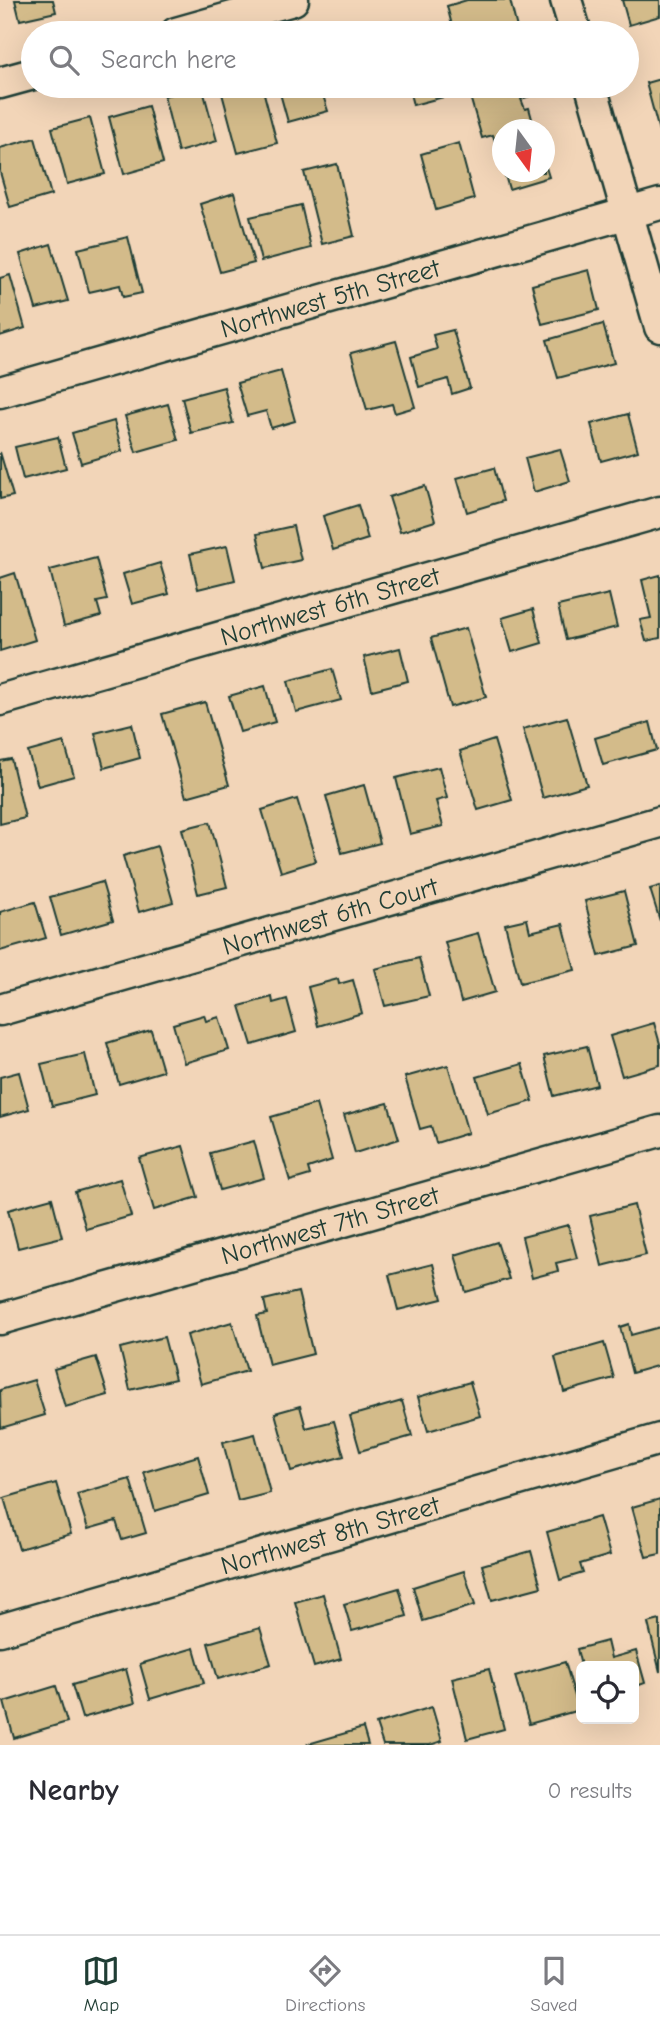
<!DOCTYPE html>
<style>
body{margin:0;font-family:"Comic Neue",sans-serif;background:#f7f7f7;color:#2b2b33}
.controls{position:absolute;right:21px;bottom:21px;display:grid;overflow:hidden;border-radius:10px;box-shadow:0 7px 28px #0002}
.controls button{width:63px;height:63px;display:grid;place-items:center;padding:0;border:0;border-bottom:2px solid #e1e1e2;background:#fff;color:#2b2b33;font:35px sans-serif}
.compass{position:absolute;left:492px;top:119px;width:63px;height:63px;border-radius:50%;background:#fff;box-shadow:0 7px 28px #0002;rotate:165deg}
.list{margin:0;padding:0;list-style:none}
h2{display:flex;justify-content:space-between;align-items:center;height:91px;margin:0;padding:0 28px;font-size:30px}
h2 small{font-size:23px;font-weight:400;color:#7c7c81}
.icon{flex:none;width:38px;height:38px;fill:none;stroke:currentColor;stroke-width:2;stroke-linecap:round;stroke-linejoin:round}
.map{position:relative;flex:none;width:660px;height:1745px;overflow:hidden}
.search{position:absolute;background:#fff;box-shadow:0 7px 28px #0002;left:21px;right:21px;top:21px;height:77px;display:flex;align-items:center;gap:18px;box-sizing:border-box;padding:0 24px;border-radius:38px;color:#7c7c81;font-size:26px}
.sheet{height:189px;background:#fff}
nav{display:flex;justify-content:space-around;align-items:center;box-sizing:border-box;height:98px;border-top:2px solid #e1e1e2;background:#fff;font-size:19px;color:#7c7c81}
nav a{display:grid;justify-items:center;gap:4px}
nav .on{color:#1f3d34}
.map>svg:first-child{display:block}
.building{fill:#d3bb8a;stroke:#1f3d34;stroke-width:2}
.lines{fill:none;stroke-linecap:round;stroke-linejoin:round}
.street-casing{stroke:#1f3d34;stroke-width:35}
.street{stroke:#f2d5b8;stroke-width:30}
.labels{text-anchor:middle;stroke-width:5;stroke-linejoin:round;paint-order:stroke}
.street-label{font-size:26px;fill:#1f3d34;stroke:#f2d5b8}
</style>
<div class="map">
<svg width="660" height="1745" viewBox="0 0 660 1745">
<rect width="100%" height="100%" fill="#f2d5b8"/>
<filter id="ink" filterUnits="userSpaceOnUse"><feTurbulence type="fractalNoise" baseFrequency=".0143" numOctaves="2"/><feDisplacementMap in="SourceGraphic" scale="14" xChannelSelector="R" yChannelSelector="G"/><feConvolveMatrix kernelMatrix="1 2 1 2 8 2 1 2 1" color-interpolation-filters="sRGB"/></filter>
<g filter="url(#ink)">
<g class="building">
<polygon points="15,0 53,0 56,12 20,20"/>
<polygon points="467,0 510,0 517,28 497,33 454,33 447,6"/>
<polygon points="622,0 660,0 660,16 629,25"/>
<polygon points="660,79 660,135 646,83"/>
<polygon points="202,86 217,141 178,152 164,96"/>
<polygon points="220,86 262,86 277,143 238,153"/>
<polygon points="278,86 320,86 328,111 288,122"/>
<polygon points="408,86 449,86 451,95 413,105"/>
<polygon points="467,86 531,86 533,95 521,99 525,109 529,108 535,130 503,130 503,168 493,135 482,138"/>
<polygon points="148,106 163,163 124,174 109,117"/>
<polygon points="90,118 105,174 67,184 52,128"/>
<polygon points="35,138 51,195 10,207 0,172 0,148"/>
<polygon points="459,143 474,199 436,210 421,154"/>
<polygon points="544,161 549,177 509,189 504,172 544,172"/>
<polygon points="337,164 354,236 322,244 304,172"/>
<polygon points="234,193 254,263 220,272 200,204"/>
<polygon points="301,205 311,248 261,261 250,217"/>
<polygon points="128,237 142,293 123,297 120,285 89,292 78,249"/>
<polygon points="51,244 68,301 36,309 20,254"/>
<polygon points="589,270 599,310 542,324 532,285"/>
<polygon points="10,275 25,328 0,336 0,278"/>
<polygon points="603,324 614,363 558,378 547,340"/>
<polygon points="453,330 470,388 452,394 448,379 419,387 411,357 437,349 433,335"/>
<polygon points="396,341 415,407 395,413 392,404 367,410 351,353"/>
<polygon points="281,371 295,421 271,428 266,411 247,416 237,383"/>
<polygon points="224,387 233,423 191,433 182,398"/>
<polygon points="168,404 178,440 136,452 125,416"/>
<polygon points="628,414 638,451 601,461 591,424"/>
<polygon points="114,421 122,451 81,463 72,433"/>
<polygon points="58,437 66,468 23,479 15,447"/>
<polygon points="560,449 570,481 534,492 525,458"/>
<polygon points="0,452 13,496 0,499"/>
<polygon points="494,468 503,501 467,512 457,478"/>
<polygon points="425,486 435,521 400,532 389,497"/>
<polygon points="358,505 368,539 333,550 323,516"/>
<polygon points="293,526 301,560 265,568 257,534"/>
<polygon points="227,546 235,580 198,589 190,554"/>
<polygon points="96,558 107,600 97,602 101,616 64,626 50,570"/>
<polygon points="160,563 169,594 132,604 123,574"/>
<polygon points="15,573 35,640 0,651 0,578"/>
<polygon points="660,575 660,638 646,641 640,620 651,618 642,580"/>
<polygon points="609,594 617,627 566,640 558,606"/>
<polygon points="533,609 542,643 512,652 502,618"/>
<polygon points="466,628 486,697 450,707 431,638"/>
<polygon points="400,648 408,681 372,690 364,657"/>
<polygon points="332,669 341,700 296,712 288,681"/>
<polygon points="265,686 275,722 240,732 229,696"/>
<polygon points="205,702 229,785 186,797 162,714"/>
<polygon points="567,717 587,785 543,798 523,729"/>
<polygon points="650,722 657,750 603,765 595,738"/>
<polygon points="132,724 140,758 104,768 95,733"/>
<polygon points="494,740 512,800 478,810 460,751"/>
<polygon points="64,742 74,776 38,786 28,752"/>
<polygon points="11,759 25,818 0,824 0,761"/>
<polygon points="439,767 447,798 436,801 443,826 410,834 396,778"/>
<polygon points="364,785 380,843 342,853 326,796"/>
<polygon points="297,799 316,861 281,872 262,810"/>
<polygon points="210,822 227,887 198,894 182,829"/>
<polygon points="157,846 173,902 139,912 123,856"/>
<polygon points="102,882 113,920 61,935 50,897"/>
<polygon points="660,886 660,921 650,889"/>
<polygon points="624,891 638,946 599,956 585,901"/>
<polygon points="35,902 46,938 0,951 0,912"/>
<polygon points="527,919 530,932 563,924 575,970 520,983 505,924"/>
<polygon points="478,933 495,992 461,1002 445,942"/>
<polygon points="419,958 429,996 385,1006 375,969"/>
<polygon points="338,979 339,984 353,980 362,1013 318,1026 308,987"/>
<polygon points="272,997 273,1003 287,999 296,1032 252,1045 240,1006"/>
<polygon points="204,1015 206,1021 219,1017 229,1050 184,1063 173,1024"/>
<polygon points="654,1023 660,1044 660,1065 622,1076 610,1036"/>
<polygon points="151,1030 163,1071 119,1084 107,1043"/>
<polygon points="587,1046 597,1085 554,1096 544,1056"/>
<polygon points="85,1054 95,1095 52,1106 41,1064"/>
<polygon points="522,1064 533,1101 488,1114 477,1077"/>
<polygon points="448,1065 468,1133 436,1143 431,1126 420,1129 405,1077"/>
<polygon points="19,1072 29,1109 0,1117 0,1077"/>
<polygon points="388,1103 399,1139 355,1153 344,1115"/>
<polygon points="316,1104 332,1160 308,1168 310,1175 290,1181 271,1117"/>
<polygon points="254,1141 264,1178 220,1190 210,1153"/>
<polygon points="183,1146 198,1197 154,1210 139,1158"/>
<polygon points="120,1179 131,1216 86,1229 75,1192"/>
<polygon points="52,1198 62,1237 18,1248 8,1210"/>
<polygon points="634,1205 646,1255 602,1266 590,1216"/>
<polygon points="568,1225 577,1258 556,1263 558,1271 532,1278 522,1237"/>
<polygon points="497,1242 509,1279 466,1292 455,1255"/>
<polygon points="433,1264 442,1299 398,1310 389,1275"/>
<polygon points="298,1292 313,1354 269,1365 257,1316 267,1314 264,1300"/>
<polygon points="232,1322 247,1371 201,1384 187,1335"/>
<polygon points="629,1324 631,1335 660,1327 660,1365 632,1373 620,1327"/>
<polygon points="164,1337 175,1379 130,1390 120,1348"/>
<polygon points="604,1343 614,1378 564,1392 555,1357"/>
<polygon points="96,1357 108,1395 65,1407 54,1369"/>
<polygon points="34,1380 45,1415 1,1428 0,1390"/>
<polygon points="470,1382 480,1416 428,1431 418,1397"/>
<polygon points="402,1401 412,1436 360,1451 350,1416"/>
<polygon points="300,1406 306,1428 334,1421 344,1456 291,1471 275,1413"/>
<polygon points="255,1434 270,1493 238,1501 223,1442"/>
<polygon points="198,1456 209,1495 155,1511 144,1472"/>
<polygon points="130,1479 146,1533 122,1540 116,1521 88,1529 77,1494"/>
<polygon points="56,1483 71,1534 19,1549 4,1498"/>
<polygon points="660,1499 660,1554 646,1557 632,1507"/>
<polygon points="599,1517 610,1555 580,1564 583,1573 560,1580 547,1532"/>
<polygon points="531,1551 541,1587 492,1600 482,1565"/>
<polygon points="464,1571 475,1605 423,1621 413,1587"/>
<polygon points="399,1588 407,1616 352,1631 344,1604"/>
<polygon points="323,1594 341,1659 314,1667 295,1602"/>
<polygon points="660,1620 660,1672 648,1623"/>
<polygon points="260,1628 271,1664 218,1679 208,1643"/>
<polygon points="607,1641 611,1658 636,1651 645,1683 634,1687 634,1666 581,1666 577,1649"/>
<polygon points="194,1648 204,1683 150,1699 140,1664"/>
<polygon points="565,1662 579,1710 529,1724 515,1676"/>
<polygon points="126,1669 135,1703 82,1718 72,1685"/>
<polygon points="489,1669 504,1729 467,1739 452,1678"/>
<polygon points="56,1686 67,1722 14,1738 4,1702"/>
<polygon points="432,1707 442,1741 430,1745 383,1745 376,1724"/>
<polygon points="363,1728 368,1745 309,1745 308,1744"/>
</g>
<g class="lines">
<g class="street-casing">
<g id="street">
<polyline points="566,0 576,33"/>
<polyline points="176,33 293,0"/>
<polyline points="0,83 33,74"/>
<polyline points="591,86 660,327"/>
<polyline points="0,392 660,204"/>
<polyline points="0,700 660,512"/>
<polyline points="0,1010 660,822"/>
<polyline points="0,1319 660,1131"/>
<polyline points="0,1630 660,1439"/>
</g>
</g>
<use href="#street" class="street"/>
</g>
</g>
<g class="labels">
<g class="street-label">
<text transform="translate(330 298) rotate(-16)" y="9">Northwest 5th Street</text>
<text transform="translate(330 606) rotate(-16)" y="9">Northwest 6th Street</text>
<text transform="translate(330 916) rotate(-16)" y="9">Northwest 6th Court</text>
<text transform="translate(330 1225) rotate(-16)" y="9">Northwest 7th Street</text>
<text transform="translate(330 1535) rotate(-16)" y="9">Northwest 8th Street</text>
</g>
</g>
</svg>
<div class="controls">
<button><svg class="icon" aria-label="locate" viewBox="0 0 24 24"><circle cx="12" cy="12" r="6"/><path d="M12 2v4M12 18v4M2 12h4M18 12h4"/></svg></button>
</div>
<svg class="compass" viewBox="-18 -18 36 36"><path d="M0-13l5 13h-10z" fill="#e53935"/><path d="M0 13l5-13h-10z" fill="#7c7c81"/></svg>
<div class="search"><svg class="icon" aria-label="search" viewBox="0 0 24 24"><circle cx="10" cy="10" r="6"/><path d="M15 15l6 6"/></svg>Search here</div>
</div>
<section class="sheet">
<h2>Nearby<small>0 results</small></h2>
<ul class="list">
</ul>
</section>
<nav>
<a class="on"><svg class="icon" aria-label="map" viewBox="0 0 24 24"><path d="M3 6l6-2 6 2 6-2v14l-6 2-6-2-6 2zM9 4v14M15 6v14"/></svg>Map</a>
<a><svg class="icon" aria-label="directions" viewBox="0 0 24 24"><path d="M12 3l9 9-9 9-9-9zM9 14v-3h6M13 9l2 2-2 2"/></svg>Directions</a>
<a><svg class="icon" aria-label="saved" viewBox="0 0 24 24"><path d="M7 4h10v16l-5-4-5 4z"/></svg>Saved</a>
</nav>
